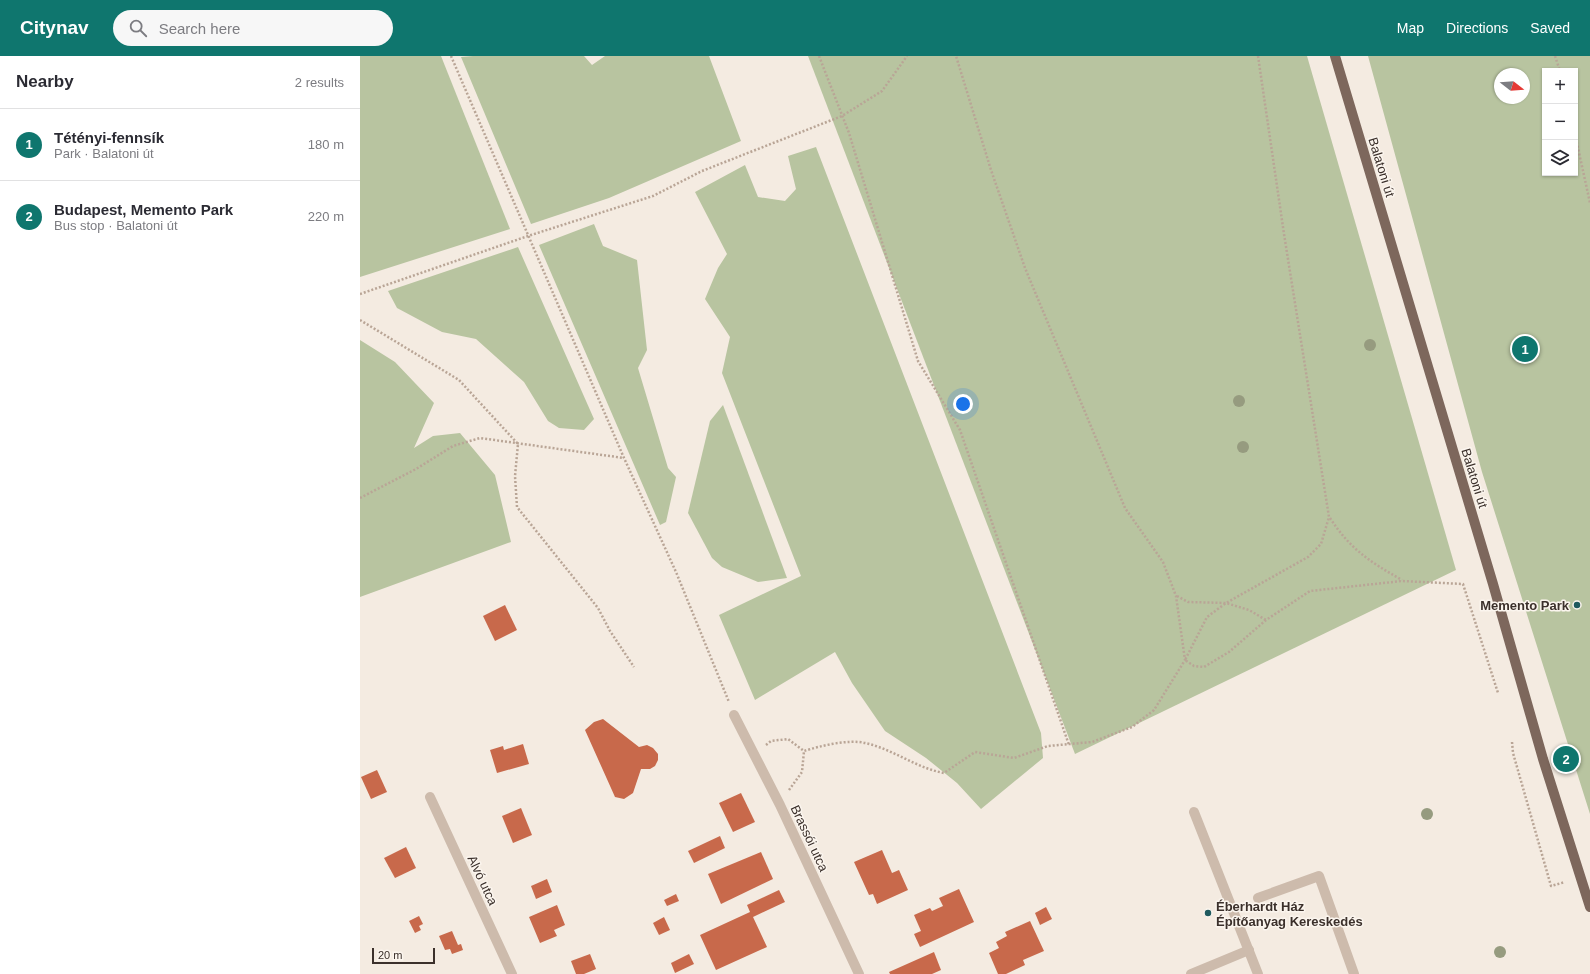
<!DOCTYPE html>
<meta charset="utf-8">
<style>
body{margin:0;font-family:Helvetica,sans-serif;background:#f7f7f7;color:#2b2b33}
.controls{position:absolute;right:12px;top:12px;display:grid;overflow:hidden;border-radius:0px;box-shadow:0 1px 3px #0004}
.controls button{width:36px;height:36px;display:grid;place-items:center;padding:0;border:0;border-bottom:1px solid #e1e1e2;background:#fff;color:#2b2b33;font:20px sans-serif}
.compass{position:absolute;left:1134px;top:12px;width:36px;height:36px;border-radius:50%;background:#fff;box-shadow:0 1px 3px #0004;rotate:107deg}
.scale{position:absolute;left:12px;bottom:10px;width:63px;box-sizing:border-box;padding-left:4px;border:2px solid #3b302b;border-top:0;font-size:11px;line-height:14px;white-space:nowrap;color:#3b302b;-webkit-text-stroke:3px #fbf5ee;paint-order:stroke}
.you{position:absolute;left:603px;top:348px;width:14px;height:14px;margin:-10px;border:3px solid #fff;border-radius:50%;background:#1a73e8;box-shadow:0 0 0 6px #1a73e833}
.badge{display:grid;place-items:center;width:26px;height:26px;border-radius:50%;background:#0f766e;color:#fff;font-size:13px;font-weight:700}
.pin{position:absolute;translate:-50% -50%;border:2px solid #fff;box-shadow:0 1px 4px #0006}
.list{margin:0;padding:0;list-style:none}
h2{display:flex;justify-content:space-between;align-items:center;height:52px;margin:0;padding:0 16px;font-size:17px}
h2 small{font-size:13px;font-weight:400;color:#7c7c81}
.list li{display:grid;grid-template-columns:26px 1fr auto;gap:12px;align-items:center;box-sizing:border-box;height:72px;padding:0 16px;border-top:1px solid #e1e1e2}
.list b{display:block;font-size:15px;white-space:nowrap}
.list p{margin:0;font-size:13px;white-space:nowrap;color:#7c7c81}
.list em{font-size:13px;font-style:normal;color:#7c7c81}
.icon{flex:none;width:22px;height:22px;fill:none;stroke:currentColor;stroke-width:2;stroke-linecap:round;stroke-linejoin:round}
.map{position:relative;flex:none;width:1230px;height:918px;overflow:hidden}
header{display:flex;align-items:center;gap:24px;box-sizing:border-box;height:56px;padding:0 20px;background:#0f766e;color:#fff}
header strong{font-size:19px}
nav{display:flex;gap:22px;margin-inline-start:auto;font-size:14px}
.search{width:280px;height:36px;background:#f7f7f7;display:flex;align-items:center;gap:10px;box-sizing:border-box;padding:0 14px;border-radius:22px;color:#7c7c81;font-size:15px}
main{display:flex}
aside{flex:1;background:#fff}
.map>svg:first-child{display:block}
.green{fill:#b8c4a0;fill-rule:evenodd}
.building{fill:#c8694b}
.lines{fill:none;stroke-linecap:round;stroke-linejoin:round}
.path{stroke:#b9a596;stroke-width:2.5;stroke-dasharray:2 2;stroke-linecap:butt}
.lane{stroke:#cdbbac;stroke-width:10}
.street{stroke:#cdbbac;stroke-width:10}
.primary{stroke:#7d675c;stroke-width:10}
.tree{fill:#969b7f}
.poi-dot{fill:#1f5a5e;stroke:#fbf5ee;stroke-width:1.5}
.labels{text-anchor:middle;stroke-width:3;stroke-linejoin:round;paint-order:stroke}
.street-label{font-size:13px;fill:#3b302b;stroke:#fbf5ee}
.poi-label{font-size:13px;font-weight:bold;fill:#3b302b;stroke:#fbf5ee;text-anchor:end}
</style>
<header>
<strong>Citynav</strong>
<div class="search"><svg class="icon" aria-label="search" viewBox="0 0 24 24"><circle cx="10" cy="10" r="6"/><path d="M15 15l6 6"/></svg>Search here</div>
<nav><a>Map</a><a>Directions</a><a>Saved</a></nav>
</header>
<main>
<aside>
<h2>Nearby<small>2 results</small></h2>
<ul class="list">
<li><span class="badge">1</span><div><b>Tétényi-fennsík</b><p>Park · Balatoni út</p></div><em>180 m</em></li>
<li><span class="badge">2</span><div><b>Budapest, Memento Park</b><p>Bus stop · Balatoni út</p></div><em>220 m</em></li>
</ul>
</aside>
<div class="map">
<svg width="1230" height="918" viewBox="0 0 1230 918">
<rect width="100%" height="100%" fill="#f4ebe1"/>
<g class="green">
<polygon points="0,0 81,0 150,173 0,221"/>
<polygon points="113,0 224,0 232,9 245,0 349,0 381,85 249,142 171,168 101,1"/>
<polygon points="448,0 947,0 1096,514 715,698"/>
<path d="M1008,0H1230V758L1122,416ZM1185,15H1215V117H1185ZM1140,18H1164V42H1140Z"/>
<polygon points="456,91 681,677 683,702 621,753 597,727 566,702 525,675 492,627 475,596 395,644 359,559 441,520 362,317 370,281 345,243 358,212 367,198 335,136 385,109 398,141 425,145 436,133 428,100"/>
<polygon points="234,168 243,190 277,204 287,294 278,312 308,412 316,421 306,466 300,469 179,189"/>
<polygon points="158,191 234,363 224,374 199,372 188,365 164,326 116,283 82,276 37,252 28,235"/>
<polygon points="0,284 35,306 74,347 54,392 73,380 100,377 135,419 151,486 0,541"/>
<polygon points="363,349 427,522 398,526 362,511 352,502 328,457 350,365"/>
</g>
<g class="building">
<polygon points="145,549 157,574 135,585 123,560"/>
<polygon points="243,663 279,691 287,689 293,692 298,698 298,704 295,710 290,713 281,713 273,737 264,743 255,741 225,674 234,666"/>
<polygon points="163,688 169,708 137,717 130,694 143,690 144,694"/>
<polygon points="17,714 27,736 11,743 1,721"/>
<polygon points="381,737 395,766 373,776 359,747"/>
<polygon points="161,752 172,779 153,787 142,760"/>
<polygon points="360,780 365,792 334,807 328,795"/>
<polygon points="46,791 56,812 35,822 24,802"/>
<polygon points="522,794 532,817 539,814 548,834 517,848 513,838 509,839 494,806"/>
<polygon points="401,796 413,823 361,848 348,818"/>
<polygon points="187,823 192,836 176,843 171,830"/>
<polygon points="599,833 614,866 560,891 554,878 561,875 554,859 570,852 572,855 583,850 579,842"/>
<polygon points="419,834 425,846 393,861 407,891 356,914 340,879 390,856 387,849"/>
<polygon points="316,838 319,845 307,850 304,844"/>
<polygon points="197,849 205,869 194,874 197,880 180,887 169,861"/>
<polygon points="686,851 692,863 680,869 675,857"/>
<polygon points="59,860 63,868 59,870 61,874 55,877 49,865"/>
<polygon points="304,861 310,874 299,879 293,867"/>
<polygon points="670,865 684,895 663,904 665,909 646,918 638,918 629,897 639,892 636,886 647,880 645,876"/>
<polygon points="92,875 98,889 101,888 103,894 92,898 90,893 85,894 79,880"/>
<polygon points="574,896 581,914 572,918 530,918 529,916"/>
<polygon points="230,898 236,913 224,918 216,918 211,905"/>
<polygon points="329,898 334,908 315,917 311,907"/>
</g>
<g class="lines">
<g class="path">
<polyline points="91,0 264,402 316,516 369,646"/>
<polyline points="459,0 489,77 558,305 600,374 709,689"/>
<polyline points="898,0 924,178 969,461 961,488 948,501 866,547 847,561 825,604 834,610 844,611 869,596 906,564 950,535 1042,525 1103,528 1138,637"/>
<polyline points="1195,0 1200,15"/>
<polyline points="1215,78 1230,147"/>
<polyline points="0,238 168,180 293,140 342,115 482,60 522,35 547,0"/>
<polyline points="0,264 99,324 158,388 155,420 157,451 238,552 250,575 274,611"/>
<polyline points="0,442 56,413 93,390 120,382 264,402"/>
<path d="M970,462C990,493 1010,506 1042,524"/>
<polyline points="817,540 828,546 866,547 889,554 906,564"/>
<polyline points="1152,686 1153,697 1191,830 1205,826"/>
<path d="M406,689L411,685L428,683L444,695C460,690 488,683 505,687C533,693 556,712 584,717L615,696L654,702L688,690L732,686L772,671L794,654L825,604L816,540L803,506L765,452L665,212L631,114L596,0"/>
<polyline points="429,734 442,716 444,695"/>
</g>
<g class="lane">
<polyline points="834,756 898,918"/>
<polyline points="898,842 959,820 994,918"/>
<polyline points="831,918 889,894"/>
</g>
<g class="street">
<polyline points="374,659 420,749 499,918"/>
<polyline points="70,741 152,918"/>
</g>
<polyline class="primary" points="975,0 1133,528 1183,703 1230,851"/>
</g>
<g class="tree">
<circle cx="1010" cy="289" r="6"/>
<circle cx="879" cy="345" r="6"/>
<circle cx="883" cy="391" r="6"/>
<circle cx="1067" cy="758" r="6"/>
<circle cx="1140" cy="896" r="6"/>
</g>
<g class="poi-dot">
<circle cx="1217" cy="549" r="4"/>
<circle cx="848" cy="857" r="4"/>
</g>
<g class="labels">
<g class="street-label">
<text transform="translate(1022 111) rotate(73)" y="5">Balatoni út</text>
<text transform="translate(1115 422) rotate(73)" y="5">Balatoni út</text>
<text transform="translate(450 782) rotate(65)" y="5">Brassói utca</text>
<text transform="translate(123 824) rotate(65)" y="5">Alvó utca</text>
</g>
<g class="poi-label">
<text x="1209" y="554">Memento Park</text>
<text x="856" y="855" text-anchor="start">Éberhardt Ház<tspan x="856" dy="15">Építőanyag Kereskedés</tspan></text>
</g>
</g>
</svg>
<div class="controls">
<button>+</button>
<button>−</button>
<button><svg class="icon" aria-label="layers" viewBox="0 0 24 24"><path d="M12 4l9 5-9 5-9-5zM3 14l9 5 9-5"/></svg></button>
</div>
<svg class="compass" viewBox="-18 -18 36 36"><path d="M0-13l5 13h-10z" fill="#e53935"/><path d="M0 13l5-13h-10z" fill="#7c7c81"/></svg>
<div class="scale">20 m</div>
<div class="you"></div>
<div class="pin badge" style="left:1165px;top:293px">1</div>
<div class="pin badge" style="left:1206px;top:703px">2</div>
</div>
</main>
